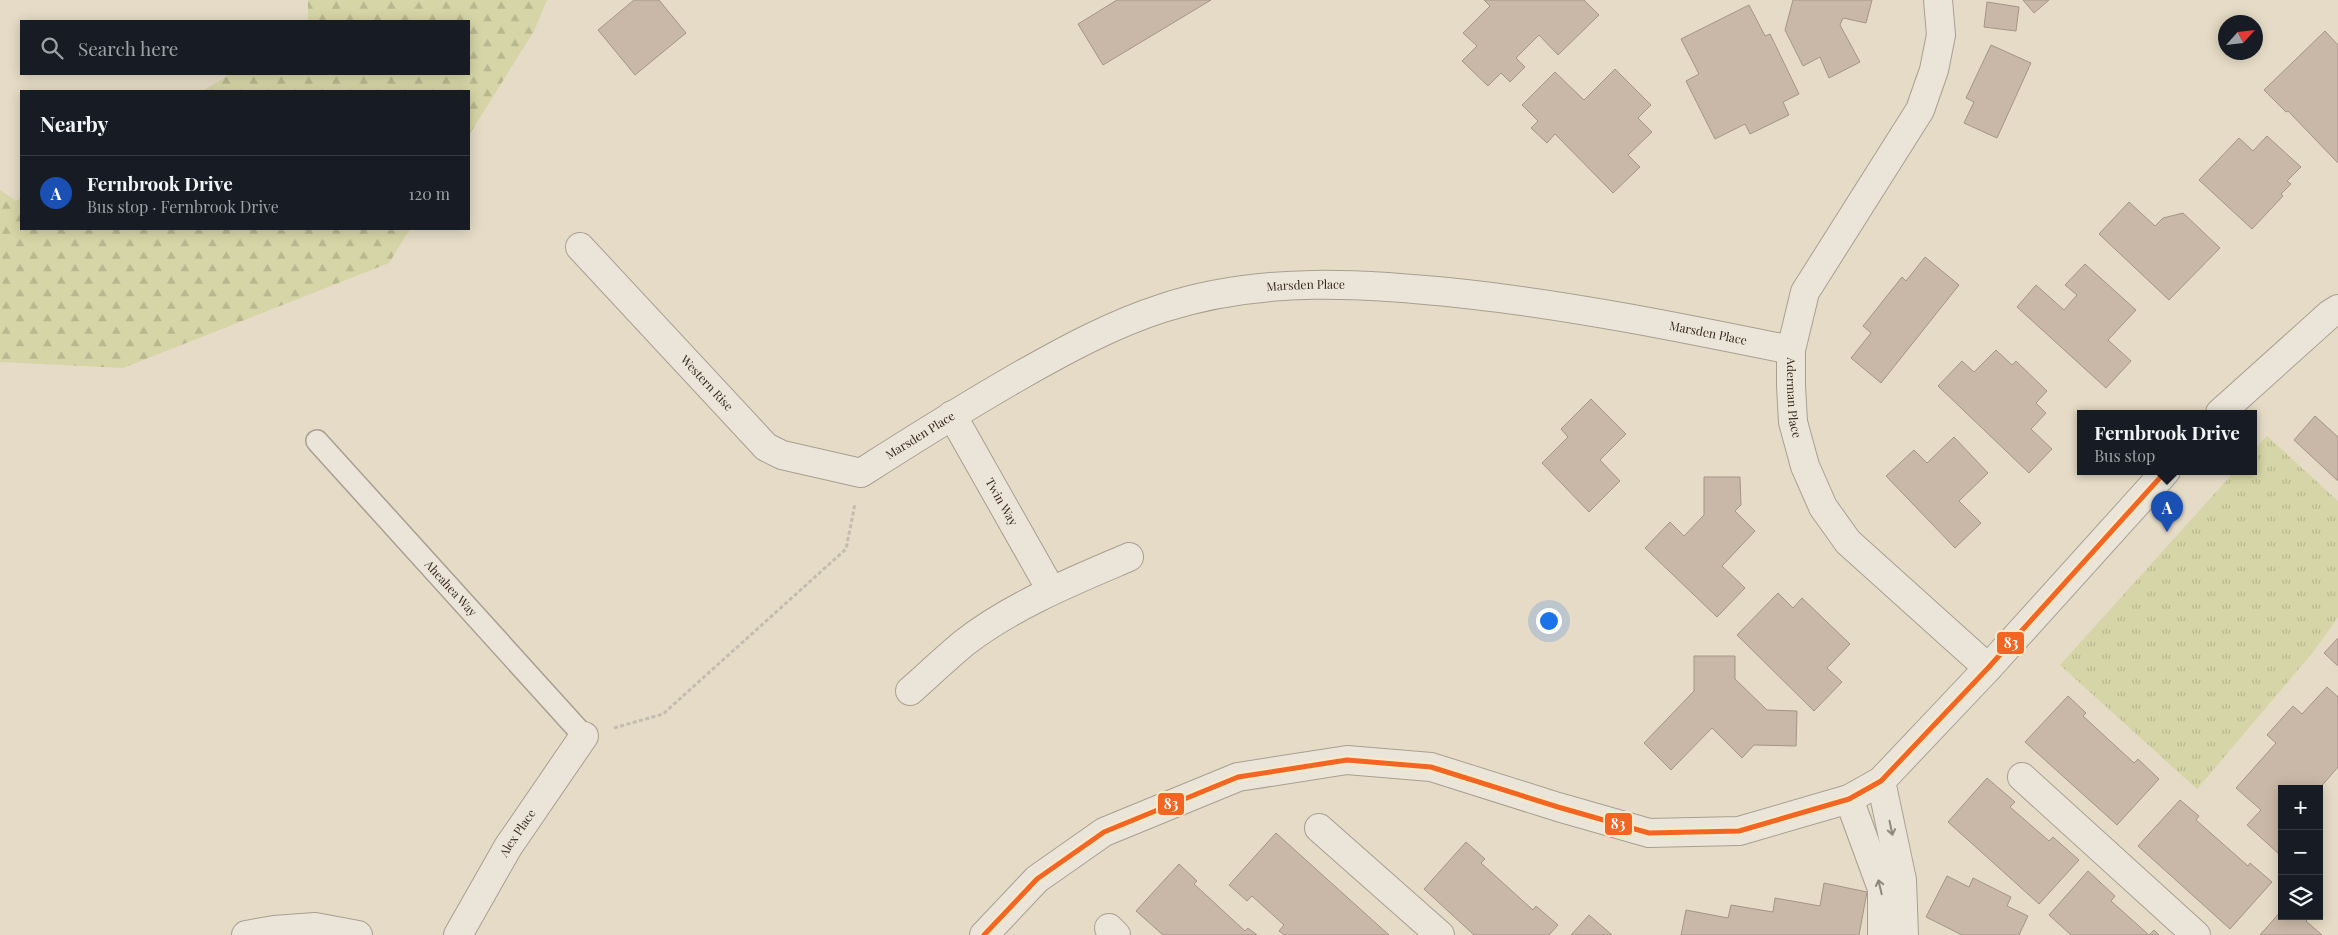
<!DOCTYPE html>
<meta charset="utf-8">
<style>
body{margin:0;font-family:"Playfair Display",serif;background:#242831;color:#f1f3f6}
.controls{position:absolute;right:15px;bottom:15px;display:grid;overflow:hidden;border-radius:0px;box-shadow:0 2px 12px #0003}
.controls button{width:45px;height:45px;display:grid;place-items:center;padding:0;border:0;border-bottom:1px solid #363941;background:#171b24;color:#f1f3f6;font:25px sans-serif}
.compass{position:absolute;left:2218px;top:15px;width:45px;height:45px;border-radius:50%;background:#171b24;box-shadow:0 2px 12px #0003;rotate:63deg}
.you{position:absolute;left:1548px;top:620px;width:18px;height:18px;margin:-12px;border:4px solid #fff;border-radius:50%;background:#1a73e8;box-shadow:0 0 0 8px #1a73e833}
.badge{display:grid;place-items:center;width:32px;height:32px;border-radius:50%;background:#736556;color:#fff;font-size:16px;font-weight:700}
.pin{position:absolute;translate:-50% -41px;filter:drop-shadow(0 1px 2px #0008)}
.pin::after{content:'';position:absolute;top:26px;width:18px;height:15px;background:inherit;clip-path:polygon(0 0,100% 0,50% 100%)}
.popup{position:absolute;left:2077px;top:410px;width:180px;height:65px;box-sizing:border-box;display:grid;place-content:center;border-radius:0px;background:#171b24;filter:drop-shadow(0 1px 4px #0005);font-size:16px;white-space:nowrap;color:#9ea1a6}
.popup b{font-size:19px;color:#f1f3f6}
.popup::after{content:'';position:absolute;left:50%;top:100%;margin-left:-10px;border:10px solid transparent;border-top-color:#171b24}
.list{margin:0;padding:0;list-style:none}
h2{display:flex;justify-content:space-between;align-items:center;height:65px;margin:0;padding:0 20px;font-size:21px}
h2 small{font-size:16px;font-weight:400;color:#9ea1a6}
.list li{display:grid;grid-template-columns:32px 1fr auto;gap:15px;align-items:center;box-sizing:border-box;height:75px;padding:0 20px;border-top:1px solid #363941}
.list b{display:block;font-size:19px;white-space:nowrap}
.list p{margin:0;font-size:16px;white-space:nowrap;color:#9ea1a6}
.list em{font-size:16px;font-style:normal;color:#9ea1a6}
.icon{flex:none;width:28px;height:28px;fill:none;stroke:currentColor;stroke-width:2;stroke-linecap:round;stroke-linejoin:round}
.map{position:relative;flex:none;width:2338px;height:935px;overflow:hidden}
.search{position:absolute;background:#171b24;box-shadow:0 2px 12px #0003;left:20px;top:20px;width:450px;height:55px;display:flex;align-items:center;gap:12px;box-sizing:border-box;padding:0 18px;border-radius:0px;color:#9ea1a6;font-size:19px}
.panel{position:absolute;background:#171b24;box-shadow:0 2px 12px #0003;left:20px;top:90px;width:450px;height:140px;border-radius:0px}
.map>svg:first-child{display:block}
.forest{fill:url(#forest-firs)}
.park{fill:url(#park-tufts)}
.building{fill:#c9b8a7;stroke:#a49586}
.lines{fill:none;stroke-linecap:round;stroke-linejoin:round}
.lane-casing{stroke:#a89f90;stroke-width:24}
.street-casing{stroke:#a89f90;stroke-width:30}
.path{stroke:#c3bcb0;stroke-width:3;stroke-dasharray:4 2.5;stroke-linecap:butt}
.lane{stroke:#ebe5d9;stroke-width:21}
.street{stroke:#ebe5d9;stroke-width:28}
.bus-1-casing{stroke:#f8e9c9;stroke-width:9}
.bus-1{stroke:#f26522;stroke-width:5}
.oneway{stroke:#908679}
.labels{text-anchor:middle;stroke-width:4;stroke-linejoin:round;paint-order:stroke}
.street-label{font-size:12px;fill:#362619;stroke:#f8e9c9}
.line-badge{stroke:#f8e9c9;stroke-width:2}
.badge-label{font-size:14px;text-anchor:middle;font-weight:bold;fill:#fff}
</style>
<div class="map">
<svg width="2338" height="935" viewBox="0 0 2338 935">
<defs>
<pattern id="forest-firs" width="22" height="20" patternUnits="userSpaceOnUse" patternTransform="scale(1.25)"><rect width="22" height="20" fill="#d6d5a7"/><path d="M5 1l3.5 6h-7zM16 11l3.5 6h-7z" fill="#b8b78f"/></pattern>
<pattern id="park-tufts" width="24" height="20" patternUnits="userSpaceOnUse" patternTransform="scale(1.25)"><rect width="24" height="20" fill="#d6d5a7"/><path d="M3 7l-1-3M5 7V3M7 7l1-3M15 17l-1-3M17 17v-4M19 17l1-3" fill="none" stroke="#b8b78f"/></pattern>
</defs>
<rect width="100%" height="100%" fill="#e5dbc6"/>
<g class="forest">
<polygon points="308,0 547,0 534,31 469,135 469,91 202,91 231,74 469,74 469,21 308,21"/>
<polygon points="0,190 16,201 21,198 21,229 410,229 389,263 123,368 0,362"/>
</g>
<polygon class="park" points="2267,436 2338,501 2338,617 2314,651 2197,789 2060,665 2235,471 2253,471 2253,451"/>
<g class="building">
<polygon points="634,0 659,0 686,33 635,75 598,30"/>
<polygon points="1117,0 1211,0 1103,65 1078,24"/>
<polygon points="1484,0 1584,0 1599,15 1558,55 1539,35 1516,58 1525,67 1510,82 1501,73 1488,86 1462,61 1477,46 1463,33 1490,6"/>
<polygon points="1793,0 1872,0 1866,23 1843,18 1840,25 1860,62 1829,78 1820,57 1803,66 1785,30"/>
<polygon points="2023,0 2049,0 2034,13"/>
<polygon points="1987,2 2019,7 2016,31 1984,27"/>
<polygon points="1749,5 1765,36 1770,34 1799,94 1783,102 1789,115 1750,134 1745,124 1715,139 1686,81 1699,74 1681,39"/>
<polygon points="2325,31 2338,45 2338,163 2288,111 2286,112 2264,90"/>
<polygon points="1991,45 2031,63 1997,138 1964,123 1974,102 1966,98"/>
<polygon points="1615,69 1651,105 1638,118 1652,132 1628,155 1640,167 1613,193 1555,134 1547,143 1531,128 1538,121 1522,105 1555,72 1584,100"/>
<polygon points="2267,136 2301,167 2287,181 2291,184 2281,194 2283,196 2252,229 2199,180 2239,138 2253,151"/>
<polygon points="2129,202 2155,226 2163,218 2183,213 2220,248 2169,300 2099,234"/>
<polygon points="1925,257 1959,285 1881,383 1851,358 1871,333 1863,326 1902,277 1906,281"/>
<polygon points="2085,264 2136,310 2108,340 2131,361 2106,388 2017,307 2036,285 2064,310 2077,295 2065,285"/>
<polygon points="1996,350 2012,365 2016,361 2047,391 2036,403 2046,413 2031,429 2052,449 2029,473 1938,386 1962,361 1974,372"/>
<polygon points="1591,399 1626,434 1600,460 1620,481 1589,512 1542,463 1568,437 1561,429"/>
<polygon points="2315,416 2338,437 2338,481 2294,440"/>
<polygon points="1954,437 1988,473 1959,501 1981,523 1955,548 1886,476 1914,450 1927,463"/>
<polygon points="1704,477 1740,477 1741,505 1735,511 1755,531 1722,566 1745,588 1717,617 1645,548 1670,522 1684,536 1704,515"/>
<polygon points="1778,593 1793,608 1802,598 1850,644 1827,668 1842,682 1814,711 1737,635"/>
<polygon points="2338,638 2338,666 2324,653"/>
<polygon points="1694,656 1735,656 1735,679 1767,710 1797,711 1796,746 1754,745 1742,758 1712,728 1671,770 1644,743 1694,691"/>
<polygon points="2327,687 2338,697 2338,767 2319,789 2282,789 2282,849 2278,853 2247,825 2261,810 2236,788 2276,743 2267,735 2293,706 2302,714"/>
<polygon points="2068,696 2086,713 2083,716 2134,763 2138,759 2159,779 2117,825 2025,742"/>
<polygon points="1987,778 2015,802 2010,807 2049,841 2053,837 2079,860 2039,904 1948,822"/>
<polygon points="2180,800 2199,816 2196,820 2248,866 2250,863 2272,882 2230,929 2138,846"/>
<polygon points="1276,833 1389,935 1284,935 1279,931 1284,925 1252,896 1247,901 1229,885"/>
<polygon points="1466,842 1485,859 1481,863 1533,910 1536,906 1558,925 1549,935 1474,935 1424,889"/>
<polygon points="1179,864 1197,881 1194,884 1245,931 1248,928 1257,935 1163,935 1136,911"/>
<polygon points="2088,871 2115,896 2111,901 2149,935 2154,930 2159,935 2071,935 2049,915"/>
<polygon points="1947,876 1969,887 1973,878 2011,897 2007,906 2028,916 2019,935 1962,935 1926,917"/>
<polygon points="1824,883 1867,892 1859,935 1681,935 1686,910 1728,918 1731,905 1773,912 1775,898 1820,906"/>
<polygon points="2282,910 2282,916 2308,916 2309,918 2306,921 2322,935 2260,935"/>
<polygon points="1589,915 1612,935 1571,935"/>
</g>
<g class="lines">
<g class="lane-casing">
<g id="lane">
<path id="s1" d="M317,441L584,736"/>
</g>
</g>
<g class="street-casing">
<g id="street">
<path id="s2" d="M1938,0L1941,35L1934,70L1920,110L1805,292L1791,350V386L1793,422L1805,466L1823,507L1848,542L1988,668"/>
<path id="s3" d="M580,247L766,447L782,455L861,473C914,439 967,406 1021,375C1067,349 1113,324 1163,308C1261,276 1364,283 1466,294C1575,306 1683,328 1791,350"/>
<polyline points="2220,413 2330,314 2338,309"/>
<path id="s4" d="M952,415L1051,590"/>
<path d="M910,691C928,675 946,658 964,643C1013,605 1073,581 1129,557"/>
<polyline points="2022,777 2196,935"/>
<polyline points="1881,781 1902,880 1904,935"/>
<polyline points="1849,799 1882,889 1882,935"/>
<polyline points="1319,828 1440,935"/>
<polyline points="1109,928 1116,935"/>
<polyline points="246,935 274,930 315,927 358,935"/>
<path id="s5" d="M458,935L508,847L584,736"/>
<polyline points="984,935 1037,879 1104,832 1238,777 1347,760 1431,767 1558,807 1649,833 1739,831 1849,799 1881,781 1988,668 2166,471"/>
</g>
</g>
<polyline class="path" points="614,728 663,714 846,549 855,504"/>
<use href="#lane" class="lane"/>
<use href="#street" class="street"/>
<g class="bus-1-casing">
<polyline id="bus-1" points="984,935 1037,879 1104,832 1238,777 1347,760 1431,767 1558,807 1649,833 1739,831 1849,799 1881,781 1988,668 2166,471"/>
</g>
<use href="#bus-1" class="bus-1"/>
</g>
<defs><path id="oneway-shaft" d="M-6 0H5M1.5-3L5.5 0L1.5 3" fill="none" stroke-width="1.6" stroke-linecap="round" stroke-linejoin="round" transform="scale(1.25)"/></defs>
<g class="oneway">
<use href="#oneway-shaft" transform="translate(1891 828) rotate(78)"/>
<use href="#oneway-shaft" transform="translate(1880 887) rotate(-103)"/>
</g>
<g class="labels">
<g class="street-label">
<text dy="4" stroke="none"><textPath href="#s3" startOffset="862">Marsden Place</textPath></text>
<text dy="4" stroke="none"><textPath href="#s3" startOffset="1268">Marsden Place</textPath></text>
<text dy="4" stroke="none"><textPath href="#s3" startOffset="186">Western Rise</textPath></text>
<text dy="4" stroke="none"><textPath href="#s2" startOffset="436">Aderman Place</textPath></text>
<text dy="4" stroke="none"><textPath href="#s3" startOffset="442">Marsden Place</textPath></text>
<text dy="4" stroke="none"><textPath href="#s4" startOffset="100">Twin Way</textPath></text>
<text dy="4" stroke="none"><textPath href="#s1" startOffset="199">Aheahea Way</textPath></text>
<text dy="4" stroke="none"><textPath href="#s5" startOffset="118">Alex Place</textPath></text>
</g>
</g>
<g class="line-badge">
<rect x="1996" y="631" width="29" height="24" rx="5" fill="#f26522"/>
<rect x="1157" y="792" width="28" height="24" rx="5" fill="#f26522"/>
<rect x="1604" y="812" width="29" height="24" rx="5" fill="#f26522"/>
</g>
<g class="badge-label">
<text x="2011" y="648">83</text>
<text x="1171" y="809">83</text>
<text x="1618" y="829">83</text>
</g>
</svg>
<div class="controls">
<button>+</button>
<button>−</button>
<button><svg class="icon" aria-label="layers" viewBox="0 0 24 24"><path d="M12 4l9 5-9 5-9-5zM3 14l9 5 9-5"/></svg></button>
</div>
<svg class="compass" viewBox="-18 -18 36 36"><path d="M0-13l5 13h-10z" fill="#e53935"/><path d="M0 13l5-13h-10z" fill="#9ea1a6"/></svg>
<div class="you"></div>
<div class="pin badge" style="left:2167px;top:532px;background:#1a4fb4">A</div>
<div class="popup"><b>Fernbrook Drive</b>Bus stop</div>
<div class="search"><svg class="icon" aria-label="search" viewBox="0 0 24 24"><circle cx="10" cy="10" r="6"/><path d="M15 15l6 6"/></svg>Search here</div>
<section class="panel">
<h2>Nearby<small></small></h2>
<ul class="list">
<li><span class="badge" style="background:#1a4fb4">A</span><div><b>Fernbrook Drive</b><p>Bus stop · Fernbrook Drive</p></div><em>120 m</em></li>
</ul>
</section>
</div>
